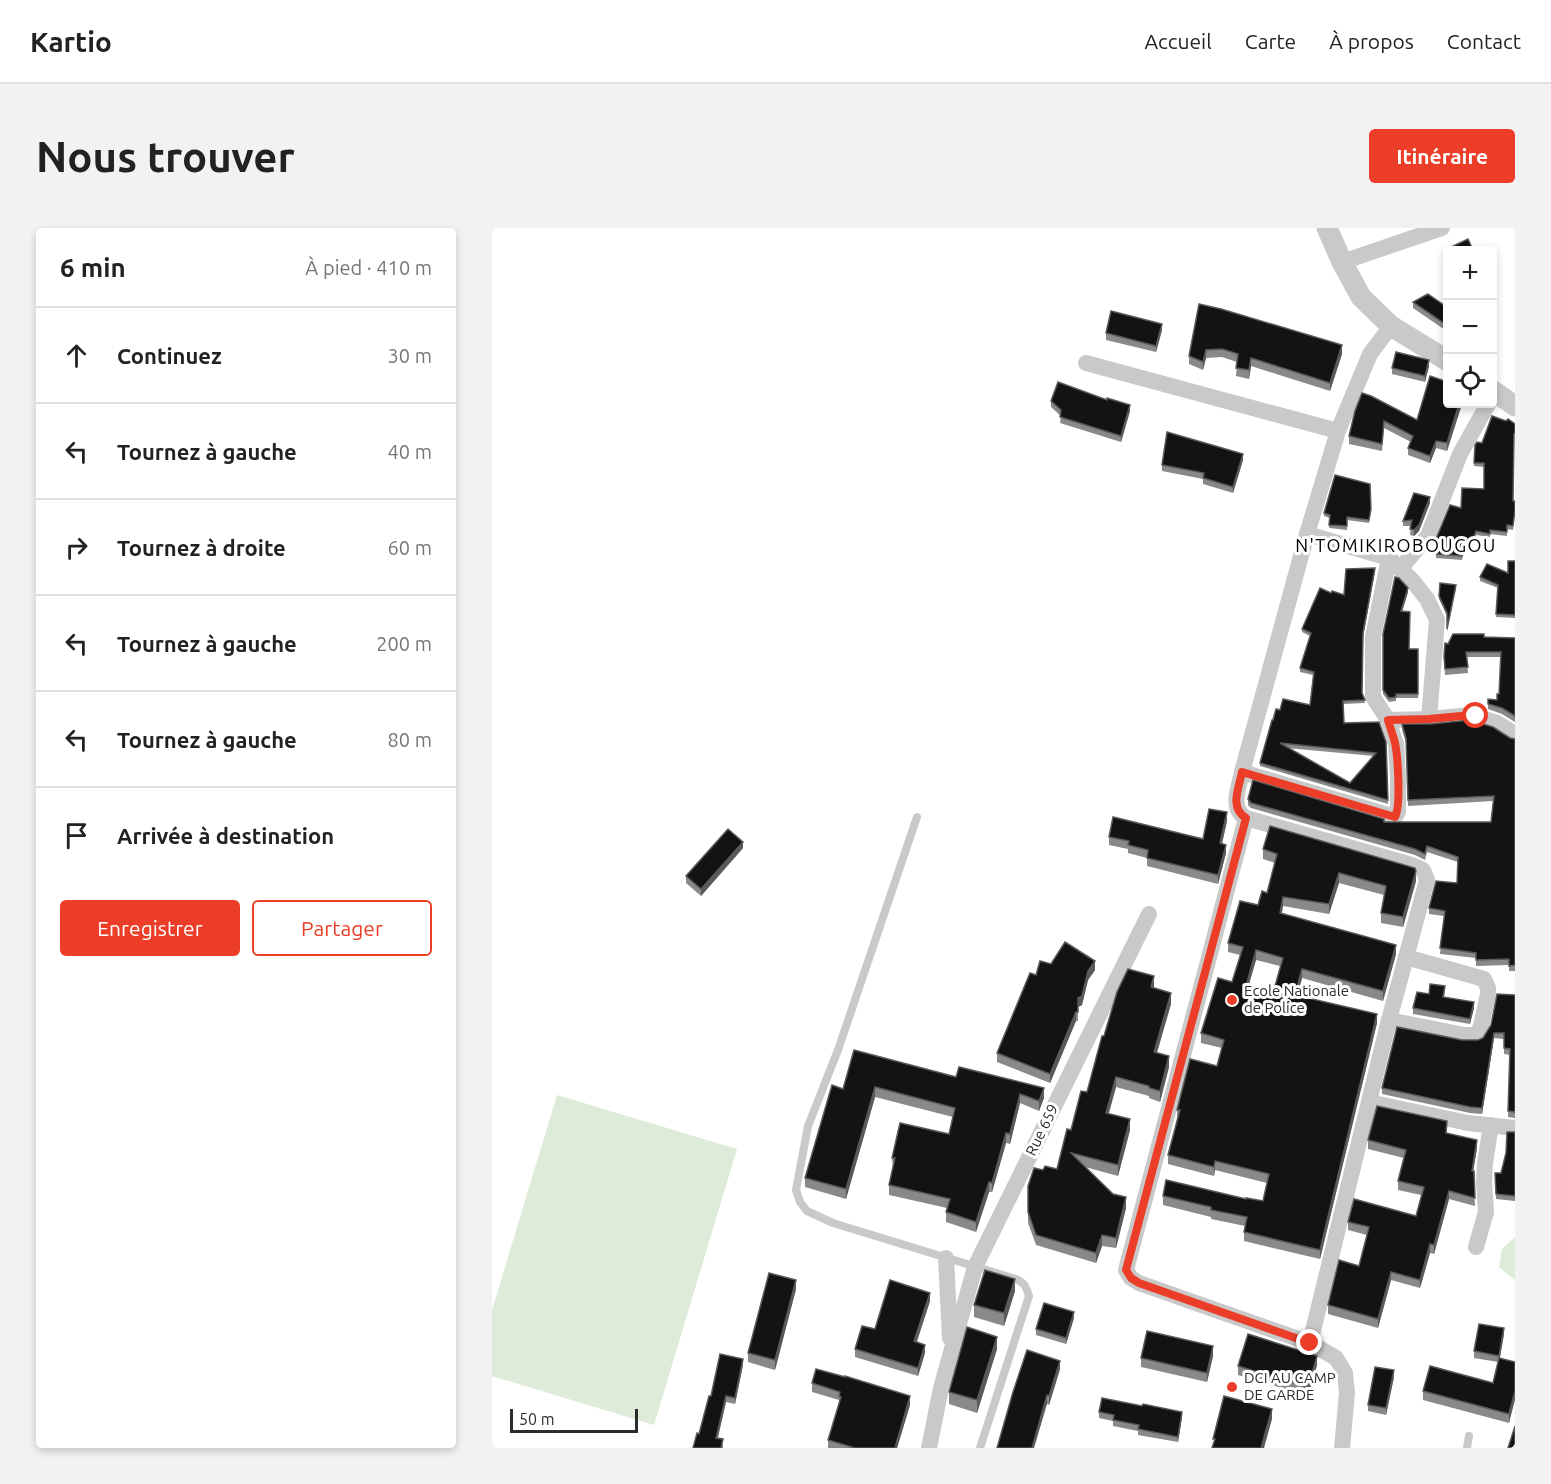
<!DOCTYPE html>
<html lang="fr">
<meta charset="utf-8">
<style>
body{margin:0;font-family:Ubuntu,sans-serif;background:#f2f2f2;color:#222}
.controls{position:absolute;right:18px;top:18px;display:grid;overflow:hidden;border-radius:6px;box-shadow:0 3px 9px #0003}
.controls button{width:54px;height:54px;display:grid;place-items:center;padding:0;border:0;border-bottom:2px solid #e0e0e0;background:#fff;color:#222;font:30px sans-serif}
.scale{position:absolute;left:18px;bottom:15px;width:128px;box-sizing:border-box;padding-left:6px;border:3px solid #2c2c2c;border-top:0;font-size:16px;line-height:21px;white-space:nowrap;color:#2c2c2c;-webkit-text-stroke:4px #fff;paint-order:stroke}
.stop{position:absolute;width:18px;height:18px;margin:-14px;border:4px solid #eb3d27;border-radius:50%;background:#fff}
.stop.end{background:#eb3d27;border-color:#fff;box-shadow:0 2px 6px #0008}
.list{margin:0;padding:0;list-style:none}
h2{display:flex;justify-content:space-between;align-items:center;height:78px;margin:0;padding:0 24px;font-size:26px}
h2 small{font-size:20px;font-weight:400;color:#767676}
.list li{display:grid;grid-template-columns:39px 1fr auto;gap:18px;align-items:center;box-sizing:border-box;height:96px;padding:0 24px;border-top:2px solid #e0e0e0}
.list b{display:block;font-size:22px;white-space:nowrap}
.list em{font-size:20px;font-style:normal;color:#767676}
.actions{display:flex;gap:12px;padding:18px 24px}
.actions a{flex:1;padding:14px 0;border:2px solid #eb3d27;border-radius:6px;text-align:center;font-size:21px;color:#eb3d27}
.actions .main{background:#eb3d27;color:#fff}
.icon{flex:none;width:33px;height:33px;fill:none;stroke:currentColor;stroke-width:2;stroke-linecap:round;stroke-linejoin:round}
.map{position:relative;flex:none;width:1023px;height:1220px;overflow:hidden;border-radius:6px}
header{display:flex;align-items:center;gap:36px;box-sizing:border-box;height:84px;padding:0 30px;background:#fff;border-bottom:2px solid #e0e0e0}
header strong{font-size:28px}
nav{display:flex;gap:33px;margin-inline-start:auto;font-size:21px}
.intro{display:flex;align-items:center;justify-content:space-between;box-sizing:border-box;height:144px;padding:0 36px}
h1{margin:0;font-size:42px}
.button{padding:15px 27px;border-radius:6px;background:#eb3d27;color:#fff;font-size:21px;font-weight:700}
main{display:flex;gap:36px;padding:0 36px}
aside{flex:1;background:#fff;border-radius:6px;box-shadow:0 3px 9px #0003}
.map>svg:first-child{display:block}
.green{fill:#dfebd9}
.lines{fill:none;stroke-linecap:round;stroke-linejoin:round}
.service{stroke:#c9c9c9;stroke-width:8}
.minor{stroke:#c9c9c9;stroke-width:16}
.tertiary{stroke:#c9c9c9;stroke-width:21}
.wall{fill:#898989;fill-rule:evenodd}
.shaded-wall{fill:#5a5a5a}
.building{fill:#131313;stroke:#5a5a5a;stroke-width:1.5;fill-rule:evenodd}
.route{stroke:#eb3d27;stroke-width:8}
.poi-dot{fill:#eb3d27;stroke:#fff;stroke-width:2}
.labels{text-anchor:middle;stroke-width:6;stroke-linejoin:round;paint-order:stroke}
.poi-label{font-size:15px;fill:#2c2c2c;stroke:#fff;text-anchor:start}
.street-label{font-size:15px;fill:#2c2c2c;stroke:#fff}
.quarter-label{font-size:18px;letter-spacing:1.5px;fill:#000;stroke:#fff}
</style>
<header>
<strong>Kartio</strong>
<nav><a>Accueil</a><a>Carte</a><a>À propos</a><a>Contact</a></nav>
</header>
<div class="intro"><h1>Nous trouver</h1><a class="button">Itinéraire</a></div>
<main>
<aside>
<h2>6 min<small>À pied · 410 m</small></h2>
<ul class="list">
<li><svg class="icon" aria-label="ahead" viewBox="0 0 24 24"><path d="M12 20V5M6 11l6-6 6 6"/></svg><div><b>Continuez</b></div><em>30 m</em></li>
<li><svg class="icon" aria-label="left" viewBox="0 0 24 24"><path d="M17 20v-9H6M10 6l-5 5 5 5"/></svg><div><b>Tournez à gauche</b></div><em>40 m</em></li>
<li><svg class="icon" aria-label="right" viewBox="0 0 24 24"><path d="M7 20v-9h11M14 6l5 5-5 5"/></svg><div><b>Tournez à droite</b></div><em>60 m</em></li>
<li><svg class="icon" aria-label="left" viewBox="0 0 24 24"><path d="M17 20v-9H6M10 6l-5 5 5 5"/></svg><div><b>Tournez à gauche</b></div><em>200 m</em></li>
<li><svg class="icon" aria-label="left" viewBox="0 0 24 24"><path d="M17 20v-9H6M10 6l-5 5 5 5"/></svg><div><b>Tournez à gauche</b></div><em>80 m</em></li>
<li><svg class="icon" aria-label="arrive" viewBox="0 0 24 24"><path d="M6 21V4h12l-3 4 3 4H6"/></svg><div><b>Arrivée à destination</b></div></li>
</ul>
<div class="actions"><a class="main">Enregistrer</a><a>Partager</a></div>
</aside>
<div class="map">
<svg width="1023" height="1220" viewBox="0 0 1023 1220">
<rect width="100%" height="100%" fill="#fff"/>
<g class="green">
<polygon points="65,867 245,921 162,1197 0,1148 0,1082"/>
<polygon points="1023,1009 1023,1052 1007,1039 1010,1021"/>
</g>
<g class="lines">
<g class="service">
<path d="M425,589L346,822L316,898L304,962L308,974L315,983L341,995L524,1051C533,1055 534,1059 537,1068L488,1220"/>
<polyline points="975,1220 977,1208"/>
</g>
<g class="minor">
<polyline points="850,34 950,0"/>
<polyline points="594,135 846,203"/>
<polyline points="815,306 897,330 920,352 935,371 945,392 937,491"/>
<polyline points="908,341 936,308 968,226 996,176"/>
<polyline points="896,492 937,491 979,487 1005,495 1023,506"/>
<polyline points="750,544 903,589 906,584 906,549 904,516 896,492 881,469 881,409 897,330"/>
<polyline points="754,590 634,1042 639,1050 647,1055 818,1115"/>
<polyline points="897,792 972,807 985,807 989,798 996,766 996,760 992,751 914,729"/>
<polyline points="877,874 976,895 1023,900"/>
<polyline points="984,1019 994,984 992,953 993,935 999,897"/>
<polyline points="454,1030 458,1110"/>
<polyline points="437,1220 449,1160 483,1039 657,686"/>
<path d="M850,1220L855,1165L853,1145L844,1130L818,1115L897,792L935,652L931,642L920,637L754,590C737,580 747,560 750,544L815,306L846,203L878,126L899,98"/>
</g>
<g class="tertiary">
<polyline points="835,0 850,34 869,69 899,98 956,133"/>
<polyline points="1000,162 1023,178"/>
</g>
</g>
<g class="wall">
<polygon points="921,74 956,80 956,104 921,80"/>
<polygon points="707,76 850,126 838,163 759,138 757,151 744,148 745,134 730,129 714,130 711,142 697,136 697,128"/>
<polygon points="670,102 664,124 614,112 614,105"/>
<polygon points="937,138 933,154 900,146 900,140"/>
<polygon points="615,172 638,183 629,214 568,195 569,188 559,179 559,173"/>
<polygon points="956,176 970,176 955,223 944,220 938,235 916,227 916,220 919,214 892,200 890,223 857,216 857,208 863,183 925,192"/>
<polygon points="1022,210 1021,273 1023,273 1021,302 1015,301 1015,308 998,306 998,309 984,307 979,320 973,318 970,332 944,330 944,311 969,280 992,261 992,239 982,238 983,217"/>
<polygon points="751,232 741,265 711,256 711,251 670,243 670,237"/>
<polygon points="938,275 927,303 922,308 918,307 919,298 911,298 911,293"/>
<polygon points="879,284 877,295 855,292 855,302 837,300 838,290 832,288 832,285"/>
<polygon points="1023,333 1023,390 1004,389 1006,360 988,353 988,349 1016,345"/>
<path d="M883,343L871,409L870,465L873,475L851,476L852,495L894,514L896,576L768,538V535L781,492L788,482L818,477L821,447L808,444V440L818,408L810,404V401L839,365L852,367ZM795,520L882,528L858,555Z"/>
<polygon points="964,361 955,404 955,388 947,371 947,368"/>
<polygon points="916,364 910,383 917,421 926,421 926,470 904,470 904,473 897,474 891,466 891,406"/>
<polygon points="992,409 1023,410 1023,494 1010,486 996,481 996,471 1005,472 1007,466 1009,429 975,429 976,445 953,447 952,428 956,416"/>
<polygon points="910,496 1023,511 1023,743 1017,743 1017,737 984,738 984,730 948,726 952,688 937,686 937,680 965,655 966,634 935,624 933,632 923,627 759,580 756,577 756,571 892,594 999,594 1001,573 916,578 914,515 910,502"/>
<polygon points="735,593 730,616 734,625 726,656 655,638 655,630 636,625 636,621 617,617 617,609 711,611"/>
<polygon points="251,620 209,668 194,655 194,648"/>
<path d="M771,621L924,653L911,699L889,695V685L892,667L847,655L837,686L791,678L790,685L904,726L891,773L810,750L806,767L885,795L828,1031L752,1013V1004L753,998L719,991V989L671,977V968L754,971L771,973L775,955L723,942L722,948L676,936V927L685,891V882L725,838L730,820L709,815V805L740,754L748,727L736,724V715L775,665L783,635L771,631ZM764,732L788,738L781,765L756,758Z"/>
<polygon points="559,736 603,742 596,752 590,777 586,779 586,793 584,793 558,855 505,834 505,825 544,747"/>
<polygon points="662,759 662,760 679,776 665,825 677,839 668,874 657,870 657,868 624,859 616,886 638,902 626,948 593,939 634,980 624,1020 610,1018 604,1035 544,1017 536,995 536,958 551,942 565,941 579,902 595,864 612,808"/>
<polygon points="953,764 952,769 982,780 978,796 921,786 921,780 937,766"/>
<polygon points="1023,767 1023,890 1016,889 1018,827 1012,826 1012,811 1002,810 990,886 978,885 890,866 890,860 970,812 986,812 991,810"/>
<polygon points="464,849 552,870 547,883 528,875 518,916 514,915 500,964 497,964 484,1004 454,994 454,984 455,980 397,967 397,957 401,940 400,930 457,906 461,889 383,869 354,971 313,959 313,950 351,861"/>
<polygon points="955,901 955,905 985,920 981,943 983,978 957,971 942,1026 938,1025 928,1060 899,1052 886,1100 836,1086 836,1077 867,1038 875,1007 856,1002 856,994 924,988 929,967 906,962 906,953 912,930 876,921 876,912"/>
<polygon points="1023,904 1023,973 1004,971 1003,945 1009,945"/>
<polygon points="304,1061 283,1142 256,1134 256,1125"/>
<polygon points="523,1063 512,1098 482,1089 482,1077"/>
<polygon points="438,1073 425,1114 433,1125 426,1148 363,1129 363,1121 383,1101"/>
<polygon points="582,1090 574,1116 544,1107 544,1101"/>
<polygon points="1012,1106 1008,1130 1023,1134 1017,1195 931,1172 931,1163 1001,1155 1006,1134 982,1130 982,1123"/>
<polygon points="505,1121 485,1185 457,1176 457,1164"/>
<polygon points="721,1128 715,1154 649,1139 649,1130"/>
<polygon points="251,1137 243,1176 234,1174 226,1210 231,1217 231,1220 201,1220 207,1206"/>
<polygon points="825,1137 816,1168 746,1147 746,1138"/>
<polygon points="568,1141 557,1177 555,1176 505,1220"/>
<polygon points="902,1149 894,1187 876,1183 876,1177"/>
<polygon points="320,1155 418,1177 405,1220 336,1220 336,1212 347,1177 347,1172 320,1164"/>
<polygon points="650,1178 690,1189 686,1214 646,1207 646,1203 621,1198 621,1193 607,1190 607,1184"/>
</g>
<g class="shaded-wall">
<polygon points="670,96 670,102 664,124 664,118"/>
<polygon points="850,117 850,126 838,163 838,155"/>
<polygon points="714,122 714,130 711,142 711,134"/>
<polygon points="759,130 759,138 757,151 757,142"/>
<polygon points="937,132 937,138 933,154 933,148"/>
<polygon points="967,176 970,176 955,223 955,215"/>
<polygon points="638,177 638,183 629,214 629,208"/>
<polygon points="944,213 944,220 938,235 938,228"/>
<polygon points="751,226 751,232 741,265 741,259"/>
<polygon points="938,269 938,275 927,303 922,308 922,302"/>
<polygon points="883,340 883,343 871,409 871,405"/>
<polygon points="916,360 916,364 909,387 909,383"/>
<polygon points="735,584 735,593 728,624 728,615"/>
<polygon points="251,614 251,620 209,668 209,661"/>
<polygon points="734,617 734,625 726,656 726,647"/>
<polygon points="924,643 924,653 911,699 911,689"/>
<polygon points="847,645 847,655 837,686 837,676"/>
<polygon points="791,669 791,678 788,694 788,685"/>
<polygon points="904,717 904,726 891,773 891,763"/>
<polygon points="764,722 764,732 754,767 754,758"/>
<polygon points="603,733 603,742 596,752 590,777 586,779 586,793 586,770 596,743"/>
<polygon points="810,741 810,750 803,776 803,767"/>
<polygon points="662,748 662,759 659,770 659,759"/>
<polygon points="679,765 679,776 662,834 662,824"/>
<polygon points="982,774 982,780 978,796 978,791"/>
<polygon points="584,784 584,793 558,855 558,846"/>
<polygon points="885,786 885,795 828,1031 828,1022"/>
<polygon points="1002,805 1002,810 990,886 990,880"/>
<polygon points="677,828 677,839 668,874 668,863"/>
<polygon points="624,849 624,859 614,896 614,885"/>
<polygon points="383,859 383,869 354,971 354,961"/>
<polygon points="552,860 552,870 547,883 547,873"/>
<polygon points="528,866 528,875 518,916 518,906"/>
<polygon points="638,891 638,902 626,948 626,937"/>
<polygon points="514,905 514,915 500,964 500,955"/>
<polygon points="985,912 985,920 980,951 980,943"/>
<polygon points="723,933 723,942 722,948 722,939"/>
<polygon points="497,954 497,964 484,1004 484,994"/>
<polygon points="957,963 957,971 942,1026 942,1017"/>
<polygon points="634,969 634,980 624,1020 624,1010"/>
<polygon points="610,1007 610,1018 604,1035 604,1025"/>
<polygon points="938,1016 938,1025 928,1060 928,1052"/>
<polygon points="899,1044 899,1052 886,1100 886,1091"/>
<polygon points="523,1051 523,1063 512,1098 512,1085"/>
<polygon points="304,1052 304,1061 283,1142 283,1132"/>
<polygon points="438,1065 438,1073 422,1121 422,1113"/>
<polygon points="582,1084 582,1090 574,1116 574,1110"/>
<polygon points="1012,1100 1012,1106 1007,1134 1007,1128"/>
<polygon points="505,1109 505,1121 485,1185 485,1172"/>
<polygon points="433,1117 433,1125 426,1148 426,1140"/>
<polygon points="721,1118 721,1128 715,1154 715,1145"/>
<polygon points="825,1128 825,1137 816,1168 816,1159"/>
<polygon points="251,1131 251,1137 243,1176 243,1170"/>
<polygon points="568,1133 568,1141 557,1177 557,1168"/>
<polygon points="902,1142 902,1149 894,1187 894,1180"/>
<polygon points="1023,1163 1023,1172 1017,1195 1017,1186"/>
<polygon points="555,1167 555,1176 542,1220 540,1220"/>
<polygon points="234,1168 234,1174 224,1216 224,1210"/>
<polygon points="418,1168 418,1177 405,1220 403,1220"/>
<polygon points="780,1181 780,1191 772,1220 769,1220"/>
<polygon points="690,1184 690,1189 686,1214 686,1209"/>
</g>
<g class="building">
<polygon points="976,11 981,22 956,22 955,21"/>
<polygon points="936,66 956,80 956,98 921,74"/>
<polygon points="707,76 729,81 850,117 838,155 759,130 757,142 744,140 746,126 730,121 714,122 711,134 697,128"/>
<polygon points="619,83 670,96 664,118 614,105"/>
<polygon points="904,124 937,132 933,148 900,140"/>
<polygon points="938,148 956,154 956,176 967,176 955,215 944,213 938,228 916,220 921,208 892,193 890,216 857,208 863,183 870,165 879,168 925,192"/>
<polygon points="566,154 615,172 615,170 638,177 629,208 568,189 569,182 559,173"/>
<polygon points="1000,188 1014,193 1016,191 1023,196 1023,204 1022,206 1021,273 1023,273 1023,282 1021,298 1015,297 1015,304 998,302 998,306 984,303 979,316 973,314 970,328 944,326 944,311 958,277 969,280 970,260 992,261 992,235 982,235 983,217 985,214 990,215"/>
<polygon points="675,204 751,226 741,259 711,250 712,245 670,237"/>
<polygon points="843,247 878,256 879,281 877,292 855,289 855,298 837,297 838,287 832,285"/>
<polygon points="922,265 938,269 927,297 922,302 918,301 920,292 911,293"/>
<polygon points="1016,333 1023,333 1023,387 1004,386 1006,357 988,349 995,336 1016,345"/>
<path d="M883,340L871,405L870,465L873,472L851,473L852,495L887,494L894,514L896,572L768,535L780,492H781L784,481L788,482L791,471L818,477L822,444L808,440L819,405L810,401L828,360L839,365L840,363L852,367L854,341ZM788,515L884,525L858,555Z"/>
<polygon points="903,349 907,350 916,360 909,383 918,384 917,421 926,421 926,466 904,466 904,469 897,470 891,462 891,406"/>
<polygon points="948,355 964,357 955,401 955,385 947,368"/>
<polygon points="961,406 992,406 992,409 1023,410 1023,488 1010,480 996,476 996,471 1005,472 1005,466 1007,466 1009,424 974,424 976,439 953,441 952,428 953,415 956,416"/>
<polygon points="978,492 1001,499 1018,510 1023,511 1023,737 1017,738 1017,731 984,732 984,725 948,720 953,683 937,680 944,653 965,655 966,629 935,618 933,626 923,621 759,575 756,571 761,552 892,591 892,594 999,594 1002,568 916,572 914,510 910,496 938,496"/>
<polygon points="717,581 735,584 728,615 734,617 726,647 655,630 656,622 636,617 637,613 617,609 621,589 711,611"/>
<path d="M778,598L923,640L924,643L911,689L889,685L894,658L847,645L837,676L791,669L788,685L904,717L891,763L810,741L803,767L885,786L828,1022L752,1004L755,989L719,982V979L671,968L674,952L754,971V970L771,973L777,946L723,933L722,939L676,927L688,882H685L698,831L725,838L732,812L709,805L726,750L740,754L751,719L736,715L748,673L766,677L770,663L775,665L785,626L771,621ZM764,722L791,730L781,765L754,758Z"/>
<polygon points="236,601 251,614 209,661 194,648"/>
<polygon points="573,714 603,733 596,743 590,768 586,770 586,784 584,784 558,846 505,825 538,745 544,747 548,733 559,736"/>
<polygon points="636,741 662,748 659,759 679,765 662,824 677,828 668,863 657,860 657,858 624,849 614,885 638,891 626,937 579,925 621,966 634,969 624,1010 610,1007 604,1025 544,1007 536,984 536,958 542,940 551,942 553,938 565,941 575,901 579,902 589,863 595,864 610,808 612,808 625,764"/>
<polygon points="938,756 953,758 951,769 982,774 978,791 921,780 925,764 937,766"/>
<polygon points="1005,766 1023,767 1023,884 1016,883 1018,821 1012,820 1012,805 1002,805 990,880 978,879 890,860 905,799 970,812 986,812 991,810 999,797"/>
<polygon points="362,822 464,849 467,839 552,860 547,873 528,866 518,906 514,905 500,955 497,954 484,994 454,984 458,971 397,957 403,930 400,930 408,895 457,906 463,880 383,859 354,961 313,950 340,857 351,861"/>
<polygon points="885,878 955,893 954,905 985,912 980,943 982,943 983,970 957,963 942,1017 938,1016 928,1052 899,1044 886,1091 836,1077 847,1032 867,1038 877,999 856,994 862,971 924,988 932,959 906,953 914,922 876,912"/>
<polygon points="1015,904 1023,904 1023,968 1004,966 1003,945 1009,945 1014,925"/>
<polygon points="493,1042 523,1051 512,1085 482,1077"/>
<polygon points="277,1045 304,1052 283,1132 256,1125"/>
<polygon points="398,1052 438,1065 422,1113 433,1117 426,1140 363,1121 370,1098 383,1101"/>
<polygon points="552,1075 582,1084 574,1110 544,1101"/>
<polygon points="987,1096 1012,1100 1007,1128 982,1123"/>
<polygon points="475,1099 505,1109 485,1172 457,1164"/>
<polygon points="655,1103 721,1118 715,1145 649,1130"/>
<polygon points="756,1106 825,1128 816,1159 746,1138"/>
<polygon points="535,1122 568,1133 557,1168 555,1167 540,1220 505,1220 521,1164"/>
<polygon points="228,1126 251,1131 243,1170 234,1168 224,1210 231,1211 229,1220 201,1220 205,1205 207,1206 217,1168 219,1168"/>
<polygon points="1007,1130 1023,1134 1023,1163 1017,1186 931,1163 938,1138 1001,1155"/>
<polygon points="883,1139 902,1142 894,1180 876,1177"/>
<polygon points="324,1141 353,1149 353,1148 418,1168 403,1220 363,1220 336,1212 349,1169 347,1168 348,1164 320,1155"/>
<polygon points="732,1168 780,1181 769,1220 720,1220 723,1211 721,1211"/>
<polygon points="610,1170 650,1178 651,1176 690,1184 686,1209 646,1201 647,1197 621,1192 622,1187 607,1184"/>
<polygon points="1023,1198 1023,1220 1016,1220"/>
</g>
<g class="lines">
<path class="route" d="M818,1115L647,1055L639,1050L634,1042L754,590C737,580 747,560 750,544L903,589C909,578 906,529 903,515C901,507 898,499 896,492L937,491L980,487L984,488"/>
</g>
<g class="poi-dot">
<circle cx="740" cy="772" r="6"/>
<circle cx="740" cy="1159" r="6"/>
</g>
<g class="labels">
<g class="poi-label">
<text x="752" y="768">Ecole Nationale<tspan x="752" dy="17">de Police</tspan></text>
<text x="752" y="1155">DCI AU CAMP<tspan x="752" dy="17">DE GARDE</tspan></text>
</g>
<g class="street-label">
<text transform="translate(550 902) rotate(-64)" y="5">Rue 659</text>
</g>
<g class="quarter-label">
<text x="904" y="324">N'TOMIKIROBOUGOU</text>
</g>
</g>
</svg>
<div class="controls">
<button>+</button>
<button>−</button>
<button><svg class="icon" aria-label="locate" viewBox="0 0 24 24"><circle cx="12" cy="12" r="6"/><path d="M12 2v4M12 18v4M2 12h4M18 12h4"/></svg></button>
</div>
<div class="scale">50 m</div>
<div class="stop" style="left:984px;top:488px"></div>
<div class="stop end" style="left:818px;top:1115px"></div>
</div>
</main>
